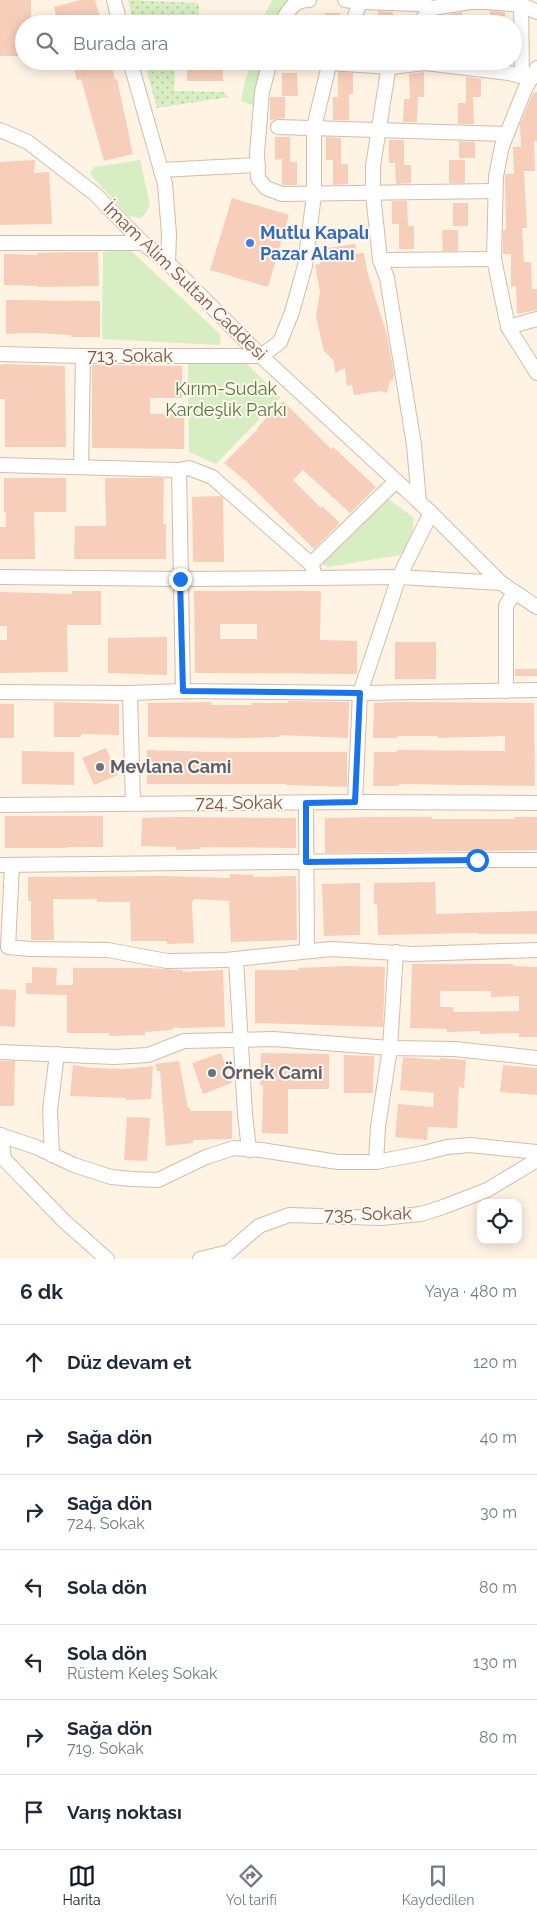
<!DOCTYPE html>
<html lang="tr">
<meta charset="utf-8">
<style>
body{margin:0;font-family:Raleway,sans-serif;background:#f2f2f3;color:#1f2937}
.controls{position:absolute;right:15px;bottom:15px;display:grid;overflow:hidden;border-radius:10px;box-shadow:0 2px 12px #0003}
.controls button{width:45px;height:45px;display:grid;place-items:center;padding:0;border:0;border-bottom:1px solid #e0e1e3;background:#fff;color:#1f2937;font:25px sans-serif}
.stop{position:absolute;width:15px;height:15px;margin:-11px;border:4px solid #1a73e8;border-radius:50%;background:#fff}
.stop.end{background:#1a73e8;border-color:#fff;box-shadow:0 1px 5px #0008}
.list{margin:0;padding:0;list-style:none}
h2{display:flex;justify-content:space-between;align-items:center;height:65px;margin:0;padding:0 20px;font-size:21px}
h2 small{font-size:16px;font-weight:400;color:#747a83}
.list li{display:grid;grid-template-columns:32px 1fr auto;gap:15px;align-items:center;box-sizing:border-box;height:75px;padding:0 20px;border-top:1px solid #e0e1e3}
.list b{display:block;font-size:19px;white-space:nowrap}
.list p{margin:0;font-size:16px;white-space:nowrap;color:#747a83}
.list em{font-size:16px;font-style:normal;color:#747a83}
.icon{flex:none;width:28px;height:28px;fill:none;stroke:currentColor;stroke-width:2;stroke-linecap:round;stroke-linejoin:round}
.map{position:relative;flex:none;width:537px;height:1259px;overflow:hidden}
.search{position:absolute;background:#fff;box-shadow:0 2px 12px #0003;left:15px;right:15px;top:15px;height:55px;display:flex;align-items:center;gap:12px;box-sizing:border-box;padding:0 18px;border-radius:28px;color:#747a83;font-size:19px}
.sheet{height:590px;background:#fff}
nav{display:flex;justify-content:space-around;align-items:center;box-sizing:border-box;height:70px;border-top:1px solid #e0e1e3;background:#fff;font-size:14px;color:#747a83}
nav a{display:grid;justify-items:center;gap:2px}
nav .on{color:#111827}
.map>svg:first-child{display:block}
.grass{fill:url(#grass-dots)}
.park{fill:#d6eec1}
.building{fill:#f7ceb9;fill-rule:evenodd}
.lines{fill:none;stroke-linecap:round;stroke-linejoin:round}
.minor-casing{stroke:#d4bbac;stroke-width:16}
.minor{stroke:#fff;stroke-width:14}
.route{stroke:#1a73e8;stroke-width:6}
.shop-dot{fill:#3f7fe0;stroke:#fff7ed;stroke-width:2}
.worship-dot{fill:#6b7280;stroke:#fff7ed;stroke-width:2}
.labels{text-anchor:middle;stroke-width:4;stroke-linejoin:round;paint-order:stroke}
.shop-label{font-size:18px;font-weight:bold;fill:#366cbe;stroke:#fff7ed;text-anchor:start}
.street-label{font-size:18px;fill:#7a5646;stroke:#fff7ed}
.park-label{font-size:18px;fill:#527b3b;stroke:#fff7ed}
.worship-label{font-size:18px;font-weight:bold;fill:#5b616d;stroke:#fff7ed;text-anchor:start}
</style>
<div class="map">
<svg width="537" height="1259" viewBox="0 0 537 1259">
<defs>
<pattern id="grass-dots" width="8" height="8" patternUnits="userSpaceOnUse" patternTransform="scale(1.25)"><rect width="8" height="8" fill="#d6eec1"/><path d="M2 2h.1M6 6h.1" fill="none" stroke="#b3c49f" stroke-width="1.8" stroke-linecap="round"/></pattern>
</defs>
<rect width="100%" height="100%" fill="#fff3e4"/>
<g class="grass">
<polygon points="128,0 199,3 199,18 177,16 176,24 134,24"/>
<polygon points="144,61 175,61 174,91 223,92 229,97 157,108"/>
</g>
<g class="park">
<polygon points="272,0 293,0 285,4 275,24 260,24"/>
<polygon points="253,61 265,61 255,106 241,101 245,81"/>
<polygon points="140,160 150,204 146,213 140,218 128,216 90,174 94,167"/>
<polygon points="129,249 221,335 220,345 102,339 103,252"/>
<polygon points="241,361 249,366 281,397 216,464 189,452 188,362"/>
<path d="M388,499L413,517C415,531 410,545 400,555L328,567L322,564Z"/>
</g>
<g class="building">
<polygon points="0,0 31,0 31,24 24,24 24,56 0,56"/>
<polygon points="80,0 95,0 102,24 58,24 54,7"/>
<polygon points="378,11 393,12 393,24 378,24"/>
<polygon points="490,11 505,12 505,24 490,24"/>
<polygon points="462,12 462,24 447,24 447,15"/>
<rect x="325" y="13" width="15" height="11"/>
<polygon points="72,61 111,61 115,80 117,79 133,154 104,161 81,79 77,80"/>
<polygon points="190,61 223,61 223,81 187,81 187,70 190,70"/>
<polygon points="338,72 353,73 353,94 349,94 349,120 333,120 333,97 338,97"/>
<polygon points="424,72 424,97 418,97 417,122 403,122 404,99 410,99 409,74"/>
<polygon points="282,73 297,73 298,96 282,96"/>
<polygon points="466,77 481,79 481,97 473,97 474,124 458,124 458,103 466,103"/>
<polygon points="537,92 537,141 534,141 535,171 524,171 527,228 522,228 524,262 531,262 532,289 537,289 537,310 517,314 516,286 511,287 511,254 503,254 503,230 506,230 505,177 505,174 514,174 513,147 521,147 520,124 533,93"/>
<polygon points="270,97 285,97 285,118 270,120"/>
<polygon points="275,137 290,137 290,162 297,162 297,185 282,185 282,159 275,160"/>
<polygon points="326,137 341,138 341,164 348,164 348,184 333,185 333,160 326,160"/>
<polygon points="389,140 404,140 404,165 411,165 411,183 396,184 395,163 389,163"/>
<polygon points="459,141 475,142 475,158 459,158"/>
<polygon points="35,160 34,173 49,172 52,224 0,225 0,162"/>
<rect x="449" y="160" width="16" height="23"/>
<polygon points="232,198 289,215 268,287 210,270"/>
<polygon points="392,201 407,201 408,226 414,226 414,249 399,249 399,224 392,224"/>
<rect x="453" y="203" width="15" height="23"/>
<polygon points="442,230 458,230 458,251 443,251"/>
<polygon points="355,244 356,254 364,253 367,271 387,335 394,375 393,379 390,381 387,393 380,391 354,395 352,385 347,386 345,368 335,373 334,361 324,351 316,317 320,292 315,265 320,264 320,259 329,258 327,248"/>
<polygon points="71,252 98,252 99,286 37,287 37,286 4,285 4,254 37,255 37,253"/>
<polygon points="6,300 100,301 100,337 71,337 71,335 34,333 6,334"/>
<polygon points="4,364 65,366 66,447 5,447 5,399 0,399 0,365"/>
<polygon points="92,365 182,366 182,398 150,398 150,412 151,414 184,414 184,449 92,448"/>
<polygon points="283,401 331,449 333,447 376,487 350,513 303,470 293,480 321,508 322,506 340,523 314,549 246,481 224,463 258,429 257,428"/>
<polygon points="4,478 66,478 66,512 34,512 35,559 0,559 0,527 6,527 6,513 4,512"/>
<polygon points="105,478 164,478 163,524 166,524 166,559 74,559 75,526 106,526"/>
<polygon points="221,496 223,498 224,562 193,562 192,497"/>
<polygon points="72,591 101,591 101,625 67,625 68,672 0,673 0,640 7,640 7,626 0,626 0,592 72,594"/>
<path d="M194,591H321L320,640L357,641V674L195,673ZM220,624H257V639H220Z"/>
<polygon points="167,637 167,675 108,673 108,638"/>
<rect x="395" y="642" width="41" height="37"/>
<rect x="515" y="669" width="22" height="7"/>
<polygon points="288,701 349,702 348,738 279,735 279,737 245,738 148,737 148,703 211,702 211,705 252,705 252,703 288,703"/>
<polygon points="54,702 119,704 119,735 81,734 81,737 54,737"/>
<polygon points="398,702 534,703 535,786 399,784 399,786 373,786 374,752 397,752 397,750 505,751 505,736 438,738 438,736 397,736 397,738 373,738 374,703"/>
<rect x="0" y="704" width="14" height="34"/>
<polygon points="106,748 118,775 94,785 82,758"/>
<polygon points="147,750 214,752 347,752 347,787 286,785 286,784 147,784"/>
<polygon points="22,751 74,752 74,785 22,784"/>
<polygon points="5,816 103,816 103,847 67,847 67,848 5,848"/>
<polygon points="176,817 296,818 296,848 201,847 201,849 176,850 176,847 141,846 142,818"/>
<polygon points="369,817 432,817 432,819 514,819 514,817 537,817 537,850 325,853 325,818"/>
<polygon points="230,874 253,875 253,877 296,876 297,940 231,942 229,901 194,899 192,903 194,943 167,944 167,941 131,941 130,902 97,902 97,899 53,899 54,940 31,940 31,901 28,901 28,877 163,876 230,878"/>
<polygon points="435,882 436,914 537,911 537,934 478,934 478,933 378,935 377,904 374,904 374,883"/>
<polygon points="360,883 360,935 324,936 322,884"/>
<path d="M412,964H513V966L537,967V1037H519V1033L480,1034V1031L447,1032V1029L410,1028ZM440,991H491V997L519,996V1011L454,1012L453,1007H440Z"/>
<polygon points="345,966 385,967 383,1027 255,1023 255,970 298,970 298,968"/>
<polygon points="32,967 57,968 56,985 73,985 73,968 145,968 183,970 183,972 223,970 225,1027 179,1028 178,1027 172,1028 173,1030 145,1032 145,1035 109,1036 109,1033 67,1033 67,995 26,994 26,983 32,983"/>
<polygon points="0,989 16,990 15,1027 0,1026"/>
<polygon points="221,1053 232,1083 203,1094 192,1063"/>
<polygon points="261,1053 329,1054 329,1089 288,1089 288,1134 262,1133 263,1085 260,1085"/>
<polygon points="344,1055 374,1056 373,1093 344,1093"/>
<polygon points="403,1057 440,1060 440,1058 466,1060 464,1088 459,1087 457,1128 428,1127 427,1140 395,1137 398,1104 433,1107 434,1093 400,1090"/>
<polygon points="0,1061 15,1061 14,1106 0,1106"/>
<polygon points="179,1061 188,1108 190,1108 190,1111 232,1111 232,1139 193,1140 193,1143 166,1146 160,1071 157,1071 155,1064"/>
<polygon points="73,1065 91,1068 125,1069 153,1066 151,1099 126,1100 126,1098 70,1096"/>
<polygon points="503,1065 537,1068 537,1095 500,1092"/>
<polygon points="127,1117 150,1118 147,1161 124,1160"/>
</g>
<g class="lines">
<g class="minor-casing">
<g id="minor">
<polyline points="114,0 120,24"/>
<polyline points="345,0 360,2 361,0"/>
<polyline points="521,0 522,76"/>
<path d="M281,24C288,11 293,0 309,0"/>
<polyline points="352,24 360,2 418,4 433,8 470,2 486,2 522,5 537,12"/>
<polyline points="418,24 433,8"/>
<polyline points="130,61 165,184 169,234 168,263"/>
<polyline points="270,61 262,92 257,153 258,178 266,188 282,194 495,191"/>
<polyline points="394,61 388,71 373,166 373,194 380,260 387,278 414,445 419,502"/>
<polyline points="329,63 391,67 425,63 509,73 531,79"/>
<polyline points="537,68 525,89 502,146 496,176 494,259 508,327 537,373"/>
<polyline points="278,127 507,134"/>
<polyline points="0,130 28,142 95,194 143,243 168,263 261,356 431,513 501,583 537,607"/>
<polyline points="161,170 258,165"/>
<polyline points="0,243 143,243"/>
<polyline points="380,260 494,259"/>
<polyline points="508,327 537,319"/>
<polyline points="0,354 83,356 261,356 280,342 292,312 305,266 314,195 314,127 330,61"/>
<polyline points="0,465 179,470 189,468 212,477 311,564 316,578 399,577 501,583"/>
<polyline points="81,467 83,356"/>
<polyline points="179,470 183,691"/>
<polyline points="311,564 396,481"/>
<polyline points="0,577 180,579 316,578"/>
<polyline points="506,691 506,606 514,593"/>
<polyline points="0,692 130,693 183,691 360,693 537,690"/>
<polyline points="130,693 133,803"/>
<polyline points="355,802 360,693 399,577 431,513"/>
<polyline points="306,803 307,951"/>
<polyline points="0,805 355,802 537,803"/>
<polyline points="0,865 477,860 537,860"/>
<polyline points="12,866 8,947 30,949 108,950 167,961 226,960 331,949 413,954 537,950"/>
<polyline points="236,959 245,1114 249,1150"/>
<polyline points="0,1052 114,1057 148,1055 184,1041 273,1039 390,1048 396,952"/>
<polyline points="0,1135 36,1147 74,1165 111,1177 132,1179 158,1180 206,1157 234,1148 261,1150 338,1162 376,1162 424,1153 447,1147 470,1145 537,1152"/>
<polyline points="1,1135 4,1159 64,1221 107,1259"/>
<polyline points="52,1155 50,1110 57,1054"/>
<polyline points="376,1162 378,1127 390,1048 455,1049 537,1058"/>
<polyline points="200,1259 229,1252 259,1226 289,1215 381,1218 421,1214 443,1207 487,1190 537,1160"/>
</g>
</g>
<use href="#minor" class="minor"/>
</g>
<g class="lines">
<polyline class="route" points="180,579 183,691 360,693 355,802 306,803 306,862 477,860"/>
</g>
<circle class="shop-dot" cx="250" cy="243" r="5"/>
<g class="worship-dot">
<circle cx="100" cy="767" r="5"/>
<circle cx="212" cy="1073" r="5"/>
</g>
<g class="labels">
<g class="shop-label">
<text x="260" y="239">Mutlu Kapalı<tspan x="260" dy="21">Pazar Alanı</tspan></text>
</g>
<g class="street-label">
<text transform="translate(185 281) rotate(44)" y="6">İmam Alim Sultan Caddesi</text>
<text x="130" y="362">713. Sokak</text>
<text x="239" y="809">724. Sokak</text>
<text transform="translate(368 1214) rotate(-1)" y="6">735. Sokak</text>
</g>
<g class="park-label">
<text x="226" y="395">Kırım-Sudak<tspan x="226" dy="21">Kardeşlik Parkı</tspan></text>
</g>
<g class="worship-label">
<text x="110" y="773">Mevlana Cami</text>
<text x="222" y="1079">Örnek Cami</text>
</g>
</g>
</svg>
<div class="controls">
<button><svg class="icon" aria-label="locate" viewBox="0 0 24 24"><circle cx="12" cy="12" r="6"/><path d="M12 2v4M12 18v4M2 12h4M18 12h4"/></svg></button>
</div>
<div class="stop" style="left:477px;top:860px"></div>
<div class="stop end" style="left:180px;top:579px"></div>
<div class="search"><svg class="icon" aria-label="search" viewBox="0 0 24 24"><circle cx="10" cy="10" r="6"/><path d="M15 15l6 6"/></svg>Burada ara</div>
</div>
<section class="sheet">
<h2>6 dk<small>Yaya · 480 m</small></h2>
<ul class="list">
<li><svg class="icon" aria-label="ahead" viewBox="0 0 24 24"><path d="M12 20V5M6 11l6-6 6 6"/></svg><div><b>Düz devam et</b></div><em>120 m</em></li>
<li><svg class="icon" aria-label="right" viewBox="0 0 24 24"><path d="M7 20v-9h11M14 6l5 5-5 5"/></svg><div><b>Sağa dön</b></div><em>40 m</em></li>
<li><svg class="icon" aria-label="right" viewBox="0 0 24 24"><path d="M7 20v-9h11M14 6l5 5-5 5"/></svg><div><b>Sağa dön</b><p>724. Sokak</p></div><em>30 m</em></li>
<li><svg class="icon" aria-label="left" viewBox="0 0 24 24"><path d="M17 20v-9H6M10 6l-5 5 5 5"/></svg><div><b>Sola dön</b></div><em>80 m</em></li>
<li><svg class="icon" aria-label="left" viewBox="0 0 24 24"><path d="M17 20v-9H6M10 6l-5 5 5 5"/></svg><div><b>Sola dön</b><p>Rüstem Keleş Sokak</p></div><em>130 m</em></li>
<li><svg class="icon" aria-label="right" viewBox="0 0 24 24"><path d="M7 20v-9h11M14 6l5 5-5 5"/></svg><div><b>Sağa dön</b><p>719. Sokak</p></div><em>80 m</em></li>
<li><svg class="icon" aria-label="arrive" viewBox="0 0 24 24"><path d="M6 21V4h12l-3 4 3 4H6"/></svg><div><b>Varış noktası</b></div></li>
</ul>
</section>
<nav>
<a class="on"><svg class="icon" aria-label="map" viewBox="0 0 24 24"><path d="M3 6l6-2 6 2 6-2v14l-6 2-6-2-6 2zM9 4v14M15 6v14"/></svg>Harita</a>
<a><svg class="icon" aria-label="directions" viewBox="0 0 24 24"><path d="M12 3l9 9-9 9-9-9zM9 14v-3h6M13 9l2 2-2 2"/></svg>Yol tarifi</a>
<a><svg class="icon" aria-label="saved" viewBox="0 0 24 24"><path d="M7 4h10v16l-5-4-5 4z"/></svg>Kaydedilen</a>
</nav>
